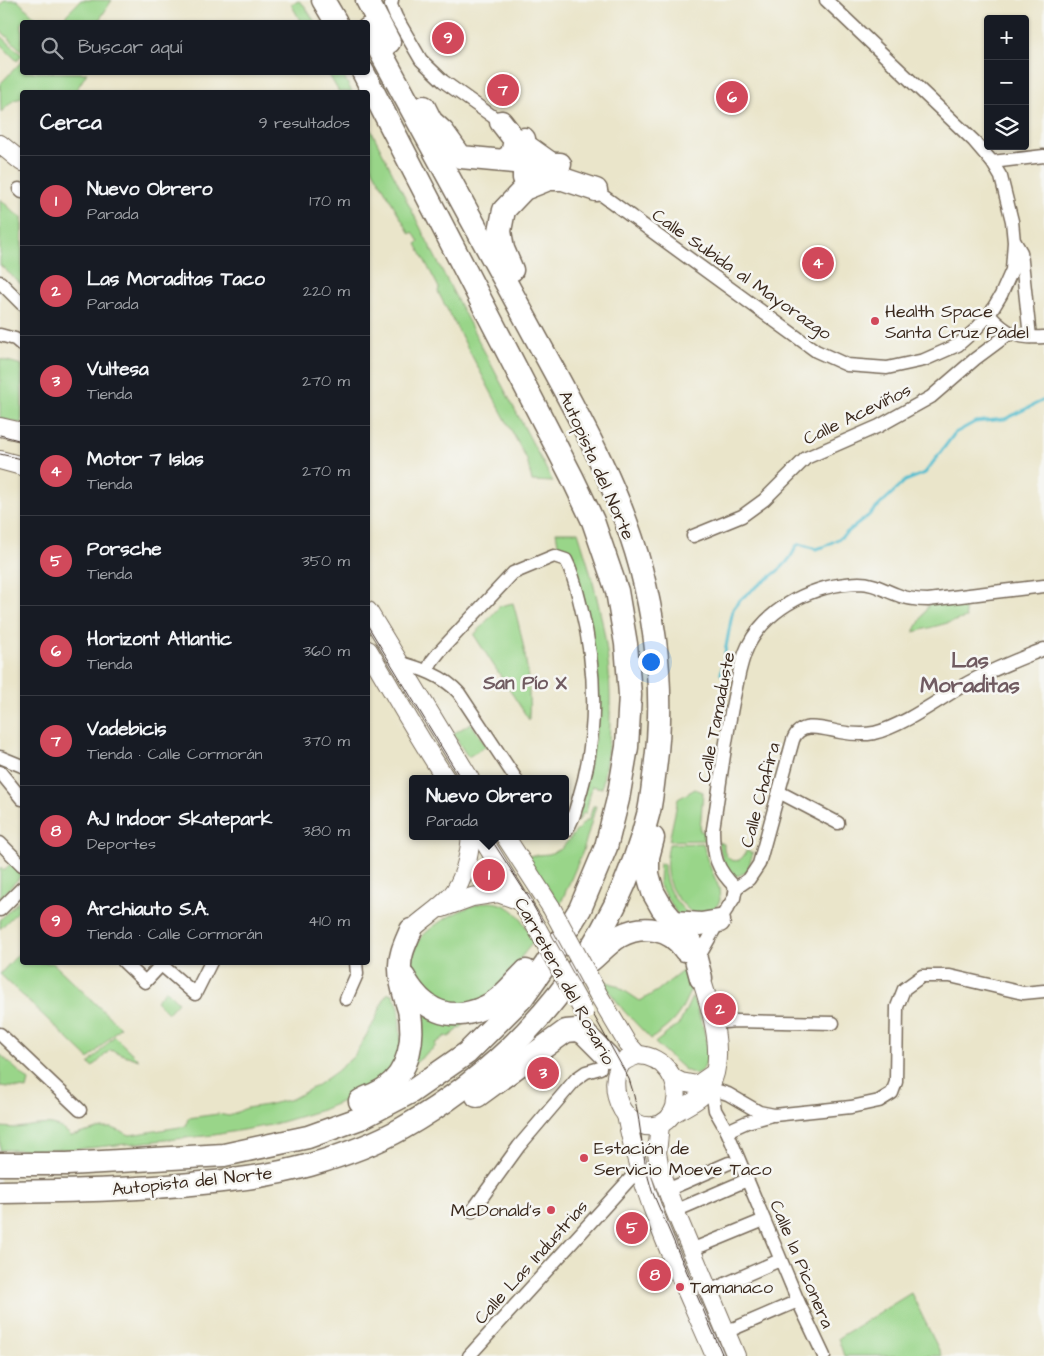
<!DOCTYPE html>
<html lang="es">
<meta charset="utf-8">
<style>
body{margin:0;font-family:"Architects Daughter",sans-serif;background:#20242c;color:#f1f3f6}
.controls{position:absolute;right:15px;top:15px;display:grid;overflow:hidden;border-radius:5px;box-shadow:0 1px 4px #0004}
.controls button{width:45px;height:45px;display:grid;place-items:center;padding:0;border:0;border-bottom:1px solid #363941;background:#171b24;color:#f1f3f6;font:25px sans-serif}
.you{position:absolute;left:650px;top:661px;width:18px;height:18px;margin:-12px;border:4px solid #fff;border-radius:50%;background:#1a73e8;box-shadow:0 0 0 8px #1a73e833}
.badge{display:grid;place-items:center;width:32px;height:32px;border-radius:50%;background:#d1495b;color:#fff;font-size:16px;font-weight:700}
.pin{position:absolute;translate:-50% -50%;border:2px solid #fff;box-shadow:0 1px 5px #0006}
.popup{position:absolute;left:409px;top:775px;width:160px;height:65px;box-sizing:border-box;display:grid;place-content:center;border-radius:5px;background:#171b24;filter:drop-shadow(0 1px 4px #0005);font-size:16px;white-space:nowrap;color:#9ea1a6}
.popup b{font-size:19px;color:#f1f3f6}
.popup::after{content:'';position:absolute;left:50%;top:100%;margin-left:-10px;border:10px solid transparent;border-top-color:#171b24}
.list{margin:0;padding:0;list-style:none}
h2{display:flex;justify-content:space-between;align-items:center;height:65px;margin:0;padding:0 20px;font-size:21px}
h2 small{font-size:16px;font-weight:400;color:#9ea1a6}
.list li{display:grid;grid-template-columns:32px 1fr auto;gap:15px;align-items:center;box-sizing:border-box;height:90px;padding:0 20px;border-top:1px solid #363941}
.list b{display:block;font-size:19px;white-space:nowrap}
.list p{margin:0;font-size:16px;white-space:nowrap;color:#9ea1a6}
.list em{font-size:16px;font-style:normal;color:#9ea1a6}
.icon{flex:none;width:28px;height:28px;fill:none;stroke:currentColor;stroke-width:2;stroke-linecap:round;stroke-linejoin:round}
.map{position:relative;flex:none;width:1044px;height:1356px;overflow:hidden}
.search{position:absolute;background:#171b24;box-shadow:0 1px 4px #0004;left:20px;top:20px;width:350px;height:55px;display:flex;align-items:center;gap:12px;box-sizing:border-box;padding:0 18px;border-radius:5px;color:#9ea1a6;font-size:19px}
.panel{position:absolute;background:#171b24;box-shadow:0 1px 4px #0004;left:20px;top:90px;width:350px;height:875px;border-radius:5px}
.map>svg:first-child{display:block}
.green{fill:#99d589;stroke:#6a8054}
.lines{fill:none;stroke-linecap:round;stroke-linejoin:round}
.stream{stroke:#52bdcf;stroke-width:3}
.minor-casing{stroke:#786b5a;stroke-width:15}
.secondary-casing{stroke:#786b5a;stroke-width:20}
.motorway-casing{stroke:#786b5a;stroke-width:25}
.minor{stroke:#fff;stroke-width:12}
.secondary{stroke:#fff;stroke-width:18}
.motorway{stroke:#fff;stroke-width:22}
.tram{stroke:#3b2a1e;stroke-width:1}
.secondary-bridge-casing{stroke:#786b5a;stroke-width:20;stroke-linecap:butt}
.secondary-bridge{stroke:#fff;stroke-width:18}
.poi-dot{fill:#d1495b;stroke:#f6f6f2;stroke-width:2}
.labels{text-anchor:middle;stroke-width:5;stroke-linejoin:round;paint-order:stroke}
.street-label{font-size:18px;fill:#3b2a1e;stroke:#f6f6f2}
.poi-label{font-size:18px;fill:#3b2a1e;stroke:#f6f6f2;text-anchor:start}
.neighbourhood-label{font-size:19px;font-weight:bold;fill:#705b61;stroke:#f6f6f2}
.district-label{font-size:22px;font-weight:bold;fill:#705b61;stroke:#f6f6f2}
</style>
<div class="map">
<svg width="1044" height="1356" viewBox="0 0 1044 1356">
<rect width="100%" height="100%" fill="#f6f6f2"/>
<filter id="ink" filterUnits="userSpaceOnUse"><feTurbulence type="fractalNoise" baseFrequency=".02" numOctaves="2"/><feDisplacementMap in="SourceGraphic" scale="10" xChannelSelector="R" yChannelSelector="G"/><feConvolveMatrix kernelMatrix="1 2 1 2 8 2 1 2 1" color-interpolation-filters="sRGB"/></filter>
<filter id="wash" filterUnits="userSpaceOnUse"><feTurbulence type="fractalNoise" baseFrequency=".0096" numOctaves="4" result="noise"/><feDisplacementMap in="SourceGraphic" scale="20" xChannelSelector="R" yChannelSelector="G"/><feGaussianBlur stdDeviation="1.12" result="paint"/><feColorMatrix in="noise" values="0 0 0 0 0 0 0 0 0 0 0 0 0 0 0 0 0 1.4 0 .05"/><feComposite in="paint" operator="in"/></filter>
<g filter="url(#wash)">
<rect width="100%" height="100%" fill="#eae5ca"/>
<g class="green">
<polygon points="5,0 17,0 40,22 22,22 22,51 0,30 0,5"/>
<polygon points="81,0 112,0 98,22 59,22"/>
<polygon points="299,1 304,5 315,22 301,22 291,4"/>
<polygon points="0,35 22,55 17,61 0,44"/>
<polygon points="22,61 22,72 87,73 75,92 22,92 22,98 14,100 1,112 0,84"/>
<polygon points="328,73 342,73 352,92 339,92"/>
<polygon points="368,124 452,290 553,482 532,481 527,460 438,292 439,288 416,244 419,242 413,232 410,234 368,161"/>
<polygon points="0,199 16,214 22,217 22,285 0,265"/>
<polygon points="0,359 22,365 22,424 0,418"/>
<path d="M556,532H578C599,598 612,650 610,720C610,742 605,766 602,788L592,786L586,813H583L577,823L596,733L574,563L566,552L559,549Z"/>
<polygon points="963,601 966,618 914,632 929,604"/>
<path d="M513,603C524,641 531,680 529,720L474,635L500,606Z"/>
<polygon points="471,723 486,746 468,757 453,734"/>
<polygon points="695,789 703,792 700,831 706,832 706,840 669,841 678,799"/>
<polygon points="593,806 596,806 583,851 560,905 526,856 549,854 561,849 586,820 589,820"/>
<path d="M718,842L724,844C722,861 740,868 746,851L753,853L747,872L737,876L727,875Z"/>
<path d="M703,843L707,859L719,888L720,900C715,911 708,915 697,917C670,895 662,879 669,844Z"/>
<polygon points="11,863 22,875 0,898 0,867 4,871"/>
<path d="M660,863L664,865C664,889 677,905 695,920L677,914L659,885Z"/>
<polygon points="22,897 22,907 0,929 0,920"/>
<path d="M488,902C515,903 522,920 534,941L499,985L482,999L454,1006L426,997C422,990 415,981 413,973C411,962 413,948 420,939C434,922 467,905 488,902Z"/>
<polygon points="22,950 22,962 53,963 120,1027 89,1059 0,974"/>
<path d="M685,969L691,989C679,1016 676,1021 651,1039L624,1011L601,980L616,985L640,1001L657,991Z"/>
<polygon points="166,990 178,1002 168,1013 156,1001"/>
<path d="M389,993L393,994L399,1007L401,1049L387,1076L350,1098L322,1110L271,1125L214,1135L78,1149L0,1150V1127C5,1127 11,1128 16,1128C37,1126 55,1118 71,1136L102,1128H112L130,1135L186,1126L188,1118L218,1114L229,1116L246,1108L267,1105L292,1099L316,1086L336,1072L354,1056L373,1024L386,995Z"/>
<path d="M692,997C699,1013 721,1067 695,1074L685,1070L655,1043L680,1023Z"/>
<polygon points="413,1009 465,1024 449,1037 446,1036 435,1044 436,1046 408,1069"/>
<polygon points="114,1036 139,1060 110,1050 93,1067 89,1064"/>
<polygon points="0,1054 29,1081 27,1089 0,1086"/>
<polygon points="911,1293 942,1356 844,1356 838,1338"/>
</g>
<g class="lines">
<path class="stream" d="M721,674L733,609C749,584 786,576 796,546L800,544L816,549L823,547L840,538L868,516L905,481L925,473L955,433L975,422L1005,419L1044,400"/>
</g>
</g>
<g filter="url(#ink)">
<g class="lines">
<g class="minor-casing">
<g id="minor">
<polyline points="392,0 391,5 396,17 421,60 443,81 506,126"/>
<polyline points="522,137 557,162"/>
<polyline points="992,162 1044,156"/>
<polyline points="591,187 816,351 847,365 887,368 924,360 958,345 975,330 989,315 1001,295 1012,270 1014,242 1012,221 1001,177 992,162 974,141 826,0"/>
<polyline points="19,189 22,192"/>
<polyline points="1015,242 1021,252 1030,337"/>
<polyline points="0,282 22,304"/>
<path d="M989,315C1007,334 1017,339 1044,337"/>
<polyline points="0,335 15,339 22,345"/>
<polyline points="693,536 742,516 764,500 806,458 879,426 931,397 975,359 1010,333"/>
<path d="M398,662C420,668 444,676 459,693L516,779"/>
<path d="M427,671L432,661L440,651L513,573L554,556L566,560C574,575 577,591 581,607C597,671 598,738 578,801C575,812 572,823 565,832"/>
<polyline points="0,757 22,766"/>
<polyline points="0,772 22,799"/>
<polyline points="779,792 838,823"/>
<polyline points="0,843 22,865"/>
<path d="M736,888C716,869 713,856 713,829C720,785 725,741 734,697C738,680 740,662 748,646C768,606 816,584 859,583C873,583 882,589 895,594C906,599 917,600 928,600L1044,586"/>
<path d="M736,888L749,879L759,864L793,740C800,720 824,729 840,732C851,734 863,735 874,733C903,726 938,700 964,685C990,670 1017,660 1044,649"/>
<polyline points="0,910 22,888"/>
<polyline points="697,960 719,921 734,898 736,888"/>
<polyline points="124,962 145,982 161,965"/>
<polyline points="158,962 195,994 211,962"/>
<polyline points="346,999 357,974 356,962"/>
<polyline points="713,1023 736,1021 833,1023"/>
<polyline points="0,1034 80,1110"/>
<polyline points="702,1086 728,1094 759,1112 774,1115 851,1107 879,1101 892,1093 896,1082 897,1007 904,989 922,976 950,976 1023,993 1044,991"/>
<polyline points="709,1087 713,1097 715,1110 727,1131 798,1301 824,1356"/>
<polyline points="727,1131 747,1122 769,1116"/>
<polyline points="667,1190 729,1163"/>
<polyline points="472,1211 519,1146 576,1079 586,1072 600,1068"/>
<polyline points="675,1211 747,1180"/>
<polyline points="691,1250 764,1220"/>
<polyline points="709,1291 780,1260"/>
<polyline points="726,1332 798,1301"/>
<polyline points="469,1356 639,1169"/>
</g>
</g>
<g class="secondary-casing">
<g id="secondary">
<polyline points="0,144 22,162"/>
<polyline points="0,427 22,432"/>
<polyline points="0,460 22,466"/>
<polyline points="368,611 470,779"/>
<path d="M368,650C394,693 418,737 446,779"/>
<polyline points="481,836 538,930"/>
<polyline points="505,836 551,907"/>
<polyline points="442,908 472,897 498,893 523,902"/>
<path d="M411,930C424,918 439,909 451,896C465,880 469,856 471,836"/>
<polyline points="598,994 627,1043 638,1055"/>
<path d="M638,1055C664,1056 682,1081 675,1107C668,1130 641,1132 626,1115C615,1102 611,1078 621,1064C625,1059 633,1057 638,1055Z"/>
<polyline points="673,1078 681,1082 697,1085 713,1074"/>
<path d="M626,1115C642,1199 681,1277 715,1356"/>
<path d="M671,1115C683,1107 701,1100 709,1088C727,1058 711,1009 701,978"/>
<polyline points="660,1125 657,1153 661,1174 675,1211 736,1356"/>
</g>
</g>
<g class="motorway-casing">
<g id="motorway">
<polyline points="323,0 336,22"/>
<polyline points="367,0 389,42"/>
<polyline points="424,107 431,121 443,132 461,157 525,163 560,164"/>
<polyline points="501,122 515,140 512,154 507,158"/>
<polyline points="524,139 524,178"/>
<polyline points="512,270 503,249 500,231 504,210 524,189 549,179 563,179 596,190"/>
<polyline points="653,838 648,857 648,874 653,892 662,908 692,944 701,978"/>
<polyline points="674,922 701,924 719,921"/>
<path d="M590,961C600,953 609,942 620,936C643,924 671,928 685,950"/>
<path d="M404,977C422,1010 449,1024 485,1007C501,1000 514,983 526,971"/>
<polyline points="477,1096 566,1031 577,1030 584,1033 607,1056"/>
<path d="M360,1101C367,1097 376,1094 384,1089C410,1072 415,1038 409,1010C405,996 400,984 400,969C399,955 406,942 411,930"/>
<polyline points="0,1164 67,1164 224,1155 308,1137 361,1118 411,1092 467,1053 522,998 546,964 580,909 606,847 618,799 627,747 630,695 626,644 617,591 593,521 572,477 363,72"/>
<path d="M0,1192C67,1191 135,1190 202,1183C238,1180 274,1175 310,1165C341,1156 375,1144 403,1128C523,1059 616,946 649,811C652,797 653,783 655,769C664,702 658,634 641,569C618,482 571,403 529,325C475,226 422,127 368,29"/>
</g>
</g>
<use href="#minor" class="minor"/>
<use href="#secondary" class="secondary"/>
<use href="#motorway" class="motorway"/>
<g class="tram">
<polyline points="0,435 22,441"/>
<polyline points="0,454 22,459"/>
<polyline points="368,626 461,779"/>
<path d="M489,836L529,898L629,1079C642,1115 640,1154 652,1191L723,1356"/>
</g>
<g class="secondary-bridge-casing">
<g id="secondary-bridge">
<polyline points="551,907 598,994"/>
<polyline points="538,930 584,1012"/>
</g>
</g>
<use href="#secondary-bridge" class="secondary-bridge"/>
</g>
</g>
<g class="poi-dot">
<circle cx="875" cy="321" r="5"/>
<circle cx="584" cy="1158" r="5"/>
<circle cx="551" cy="1210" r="5"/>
<circle cx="680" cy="1287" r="5"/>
</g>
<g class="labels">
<g class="street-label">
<text transform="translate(742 274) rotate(35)" y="6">Calle Subida al Mayorazgo</text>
<text transform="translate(857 414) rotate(-26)" y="6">Calle Aceviños</text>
<text transform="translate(597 465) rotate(66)" y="6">Autopista del Norte</text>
<text transform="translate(716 717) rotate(-79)" y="6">Calle Tamaduste</text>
<text transform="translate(760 795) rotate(-75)" y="6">Calle Chafira</text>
<text transform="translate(565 981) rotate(61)" y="6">Carretera del Rosario</text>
<text transform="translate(192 1181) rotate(-6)" y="6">Autopista del Norte</text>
<text transform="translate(531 1262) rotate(-48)" y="6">Calle Las Industrias</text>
<text transform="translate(802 1264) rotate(67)" y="6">Calle la Piconera</text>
</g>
<g class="poi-label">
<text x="885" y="317">Health Space<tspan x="885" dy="21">Santa Cruz Pádel</tspan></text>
<text x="594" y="1154">Estación de<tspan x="594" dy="21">Servicio Moeve Taco</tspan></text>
<text x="541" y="1216" text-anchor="end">McDonald's</text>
<text x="690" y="1293">Tamanaco</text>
</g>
<g class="neighbourhood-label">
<text x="525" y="689">San Pío X</text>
</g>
<g class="district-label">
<text x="970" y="667">Las<tspan x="970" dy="25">Moraditas</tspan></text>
</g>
</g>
</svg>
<div class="controls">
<button>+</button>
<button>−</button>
<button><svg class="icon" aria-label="layers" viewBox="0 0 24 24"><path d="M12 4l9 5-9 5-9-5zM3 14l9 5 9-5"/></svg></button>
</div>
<div class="you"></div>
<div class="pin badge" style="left:489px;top:875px">1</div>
<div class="popup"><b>Nuevo Obrero</b>Parada</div>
<div class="pin badge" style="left:720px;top:1009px">2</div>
<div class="pin badge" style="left:543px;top:1073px">3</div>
<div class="pin badge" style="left:818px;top:263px">4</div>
<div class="pin badge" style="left:632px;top:1228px">5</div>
<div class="pin badge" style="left:732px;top:97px">6</div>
<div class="pin badge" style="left:503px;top:90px">7</div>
<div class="pin badge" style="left:655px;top:1275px">8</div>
<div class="pin badge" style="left:448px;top:38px">9</div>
<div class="search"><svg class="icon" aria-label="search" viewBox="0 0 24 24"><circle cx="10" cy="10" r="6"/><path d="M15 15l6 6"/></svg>Buscar aquí</div>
<section class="panel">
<h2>Cerca<small>9 resultados</small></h2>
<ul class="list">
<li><span class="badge">1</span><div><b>Nuevo Obrero</b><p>Parada</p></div><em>170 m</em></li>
<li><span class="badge">2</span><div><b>Las Moraditas Taco</b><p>Parada</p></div><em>220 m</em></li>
<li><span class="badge">3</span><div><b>Vultesa</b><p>Tienda</p></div><em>270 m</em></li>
<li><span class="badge">4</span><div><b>Motor 7 Islas</b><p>Tienda</p></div><em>270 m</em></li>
<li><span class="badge">5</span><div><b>Porsche</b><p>Tienda</p></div><em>350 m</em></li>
<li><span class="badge">6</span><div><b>Horizont Atlantic</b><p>Tienda</p></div><em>360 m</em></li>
<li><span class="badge">7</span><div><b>Vadebicis</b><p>Tienda · Calle Cormorán</p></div><em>370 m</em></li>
<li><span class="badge">8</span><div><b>AJ Indoor Skatepark</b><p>Deportes</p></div><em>380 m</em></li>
<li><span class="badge">9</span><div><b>Archiauto S.A.</b><p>Tienda · Calle Cormorán</p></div><em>410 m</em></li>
</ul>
</section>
</div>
